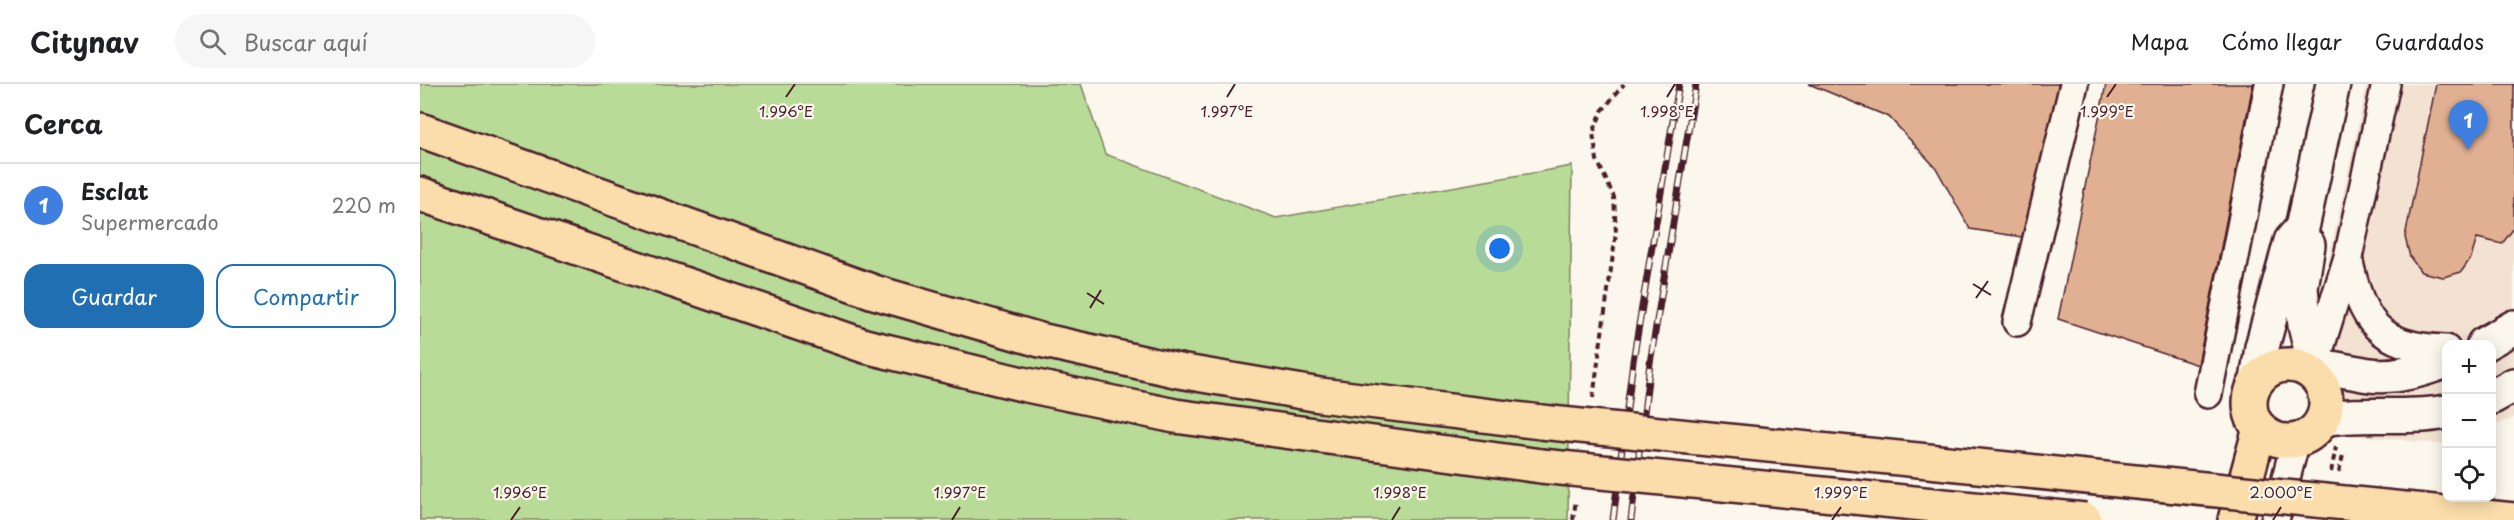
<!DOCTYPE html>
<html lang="es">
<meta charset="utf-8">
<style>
body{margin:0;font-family:"Playpen Sans",sans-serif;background:#f6f6f6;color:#202124}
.controls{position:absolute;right:18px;bottom:18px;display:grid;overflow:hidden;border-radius:12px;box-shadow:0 3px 15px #0003}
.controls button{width:54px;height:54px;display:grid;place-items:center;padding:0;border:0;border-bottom:2px solid #e0e0e0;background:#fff;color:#202124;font:30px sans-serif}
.you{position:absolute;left:1080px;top:165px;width:21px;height:21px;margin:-15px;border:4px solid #fff;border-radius:50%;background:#1a73e8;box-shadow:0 0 0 9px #1a73e833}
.badge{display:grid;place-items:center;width:39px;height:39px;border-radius:50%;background:#1f6fb2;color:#fff;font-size:20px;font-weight:700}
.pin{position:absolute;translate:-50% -50px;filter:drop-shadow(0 2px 3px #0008)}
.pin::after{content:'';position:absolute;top:32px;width:21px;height:18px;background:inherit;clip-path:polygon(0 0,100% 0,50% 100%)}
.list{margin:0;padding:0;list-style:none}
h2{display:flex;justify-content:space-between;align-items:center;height:78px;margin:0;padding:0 24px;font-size:26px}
h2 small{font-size:20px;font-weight:400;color:#757577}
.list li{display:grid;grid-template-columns:39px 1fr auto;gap:18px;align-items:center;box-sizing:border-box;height:84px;padding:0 24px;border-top:2px solid #e0e0e0}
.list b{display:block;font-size:22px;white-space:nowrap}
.list p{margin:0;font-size:20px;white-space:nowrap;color:#757577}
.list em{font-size:20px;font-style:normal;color:#757577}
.actions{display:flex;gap:12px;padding:18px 24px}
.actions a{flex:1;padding:14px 0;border:2px solid #1f6fb2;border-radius:18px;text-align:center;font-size:21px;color:#1f6fb2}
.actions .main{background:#1f6fb2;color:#fff}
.icon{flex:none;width:33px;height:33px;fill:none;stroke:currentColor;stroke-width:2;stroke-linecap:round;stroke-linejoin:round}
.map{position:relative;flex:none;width:2094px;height:436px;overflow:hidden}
header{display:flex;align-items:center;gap:36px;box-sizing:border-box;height:84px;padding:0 30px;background:#fff;border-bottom:2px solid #e0e0e0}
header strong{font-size:28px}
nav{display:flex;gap:33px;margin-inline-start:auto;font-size:21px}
.search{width:420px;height:54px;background:#f6f6f6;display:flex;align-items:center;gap:15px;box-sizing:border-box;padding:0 21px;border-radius:33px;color:#757577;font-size:22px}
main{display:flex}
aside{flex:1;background:#fff}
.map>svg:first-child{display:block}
.built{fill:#f3e2d1}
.green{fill:#b8dc97;stroke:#817e61;stroke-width:1.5}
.building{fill:#e1b092;stroke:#4a1f2b;stroke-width:1.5}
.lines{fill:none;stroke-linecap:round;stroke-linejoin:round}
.minor-casing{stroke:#4a1f2b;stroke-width:32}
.secondary-casing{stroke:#4a1f2b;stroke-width:38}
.primary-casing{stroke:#4a1f2b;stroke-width:38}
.motorway-casing{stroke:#4a1f2b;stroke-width:38}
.path{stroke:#4a1f2b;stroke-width:4;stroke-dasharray:6 4.5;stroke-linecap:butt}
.minor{stroke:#fbf7ec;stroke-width:27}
.secondary{stroke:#fbf7ec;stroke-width:33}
.primary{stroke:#faddab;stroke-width:33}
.motorway{stroke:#faddab;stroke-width:33}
.rail-casing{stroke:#4a1f2b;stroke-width:7}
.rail{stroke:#fbf7ec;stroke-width:4.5;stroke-dasharray:14;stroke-linecap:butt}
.motorway-bridge-casing{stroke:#4a1f2b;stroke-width:38;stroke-linecap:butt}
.motorway-bridge{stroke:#faddab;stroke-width:33}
.ticks{fill:none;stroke:#4a1f2b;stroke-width:2}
.ticks-label{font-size:15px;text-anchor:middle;fill:#4a1f2b;stroke:#fbf7ec;stroke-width:4.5;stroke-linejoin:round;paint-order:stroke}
</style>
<header>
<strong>Citynav</strong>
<div class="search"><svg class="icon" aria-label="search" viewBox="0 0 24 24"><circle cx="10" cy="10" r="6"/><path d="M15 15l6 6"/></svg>Buscar aquí</div>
<nav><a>Mapa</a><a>Cómo llegar</a><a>Guardados</a></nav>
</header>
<main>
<aside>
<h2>Cerca<small></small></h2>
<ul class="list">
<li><span class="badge" style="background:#3f7fe0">1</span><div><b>Esclat</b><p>Supermercado</p></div><em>220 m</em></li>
</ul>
<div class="actions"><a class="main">Guardar</a><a>Compartir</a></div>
</aside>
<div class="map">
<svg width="2094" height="436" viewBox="0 0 2094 436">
<rect width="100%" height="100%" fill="#fbf7ec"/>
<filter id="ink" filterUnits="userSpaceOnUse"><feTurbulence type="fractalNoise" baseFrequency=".0167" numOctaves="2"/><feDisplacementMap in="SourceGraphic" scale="12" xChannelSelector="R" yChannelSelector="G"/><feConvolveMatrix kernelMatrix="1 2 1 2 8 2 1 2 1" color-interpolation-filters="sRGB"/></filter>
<g filter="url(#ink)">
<polygon class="built" points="1947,0 2094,0 2094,334 2072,342 2072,260 2026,260 2026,358 2020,360 1911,349 1899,221"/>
<polygon class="green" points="0,0 661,0 685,70 856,134 1152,82 1148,436 0,436"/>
<g class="building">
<polygon points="1389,0 1639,0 1608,154 1550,145 1516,84 1469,33"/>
<polygon points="1686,0 1833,0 1778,281 1638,235"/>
<polygon points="2016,0 2094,0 2094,144 2082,160 2057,154 2051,174 2041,188 2023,193 2001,188 1990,173 1985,153"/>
</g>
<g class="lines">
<g class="minor-casing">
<g id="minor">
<path d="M1928,174C1942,237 1957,263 2026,265"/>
<polyline points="1597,238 1654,0"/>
<polyline points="1895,280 1928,173 1966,0"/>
<polyline points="1788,310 1849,0"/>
<polyline points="1855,436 1876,356"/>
</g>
</g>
<g class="secondary-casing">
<g id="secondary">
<polyline points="1888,161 1881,204 1885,241 1898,295"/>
<polyline points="2064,260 2094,243"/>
<path d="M1872,281C1899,280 1923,287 1950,291C1977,294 2002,286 2026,277"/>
<polyline points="1837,297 1842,263 1871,157 1882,144 1913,0"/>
<polyline points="2072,313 2094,301"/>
<path d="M1903,335C1944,327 1985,336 2026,328"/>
</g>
</g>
<g class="primary-casing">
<g id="primary">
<circle cx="1868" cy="319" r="38"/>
<polyline points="1815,436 1840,344"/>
</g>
</g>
<g class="motorway-casing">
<g id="motorway">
<polyline points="0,46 454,208 620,256 759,287 900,311 1121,338"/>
<polyline points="0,110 445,262 602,300 755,332 1121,382"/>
<polyline points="2004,427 2094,436"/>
</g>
</g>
<g class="path">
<polyline points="1173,314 1196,149 1194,113 1177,76 1173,49 1182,27 1204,0"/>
<polyline points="1911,388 1916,363"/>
<polyline points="1919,388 1923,371"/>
<polyline points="1153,436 1156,416"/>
</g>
<use href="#minor" class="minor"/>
<use href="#secondary" class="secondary"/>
<use href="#primary" class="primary"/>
<use href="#motorway" class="motorway"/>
<g class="rail-casing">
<g id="rail">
<polyline points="1193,436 1213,277 1259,0"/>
<polyline points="1211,436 1230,279 1276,0"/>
</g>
</g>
<use href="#rail" class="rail"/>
<g class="motorway-bridge-casing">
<g id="motorway-bridge">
<polyline points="1121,338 2004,427"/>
<polyline points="1121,382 1665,436"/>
</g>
</g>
<use href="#motorway-bridge" class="motorway-bridge"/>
</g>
</g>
<path class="ticks" d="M366,13L375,0M807,13L815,0M1247,13L1255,0M1687,13L1696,0M1553,200L1571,211M667,209L684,220M1556,214L1568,197M670,224L681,206M91,436L100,423M532,436L540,423M972,436L980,423M1412,436L1421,423M1853,436L1861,423"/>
<g class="ticks-label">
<text x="807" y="33">1.997°E</text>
<text x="1247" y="33">1.998°E</text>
<text x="366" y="33">1.996°E</text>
<text x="1687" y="33">1.999°E</text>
<text x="100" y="414">1.996°E</text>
<text x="540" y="414">1.997°E</text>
<text x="980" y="414">1.998°E</text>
<text x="1421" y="414">1.999°E</text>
<text x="1861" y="414">2.000°E</text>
</g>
</svg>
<div class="controls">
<button>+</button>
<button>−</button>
<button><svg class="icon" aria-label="locate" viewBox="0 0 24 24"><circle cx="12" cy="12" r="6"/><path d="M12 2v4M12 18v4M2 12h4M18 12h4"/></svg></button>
</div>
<div class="you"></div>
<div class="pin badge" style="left:2048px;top:66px;background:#3f7fe0">1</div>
</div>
</main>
